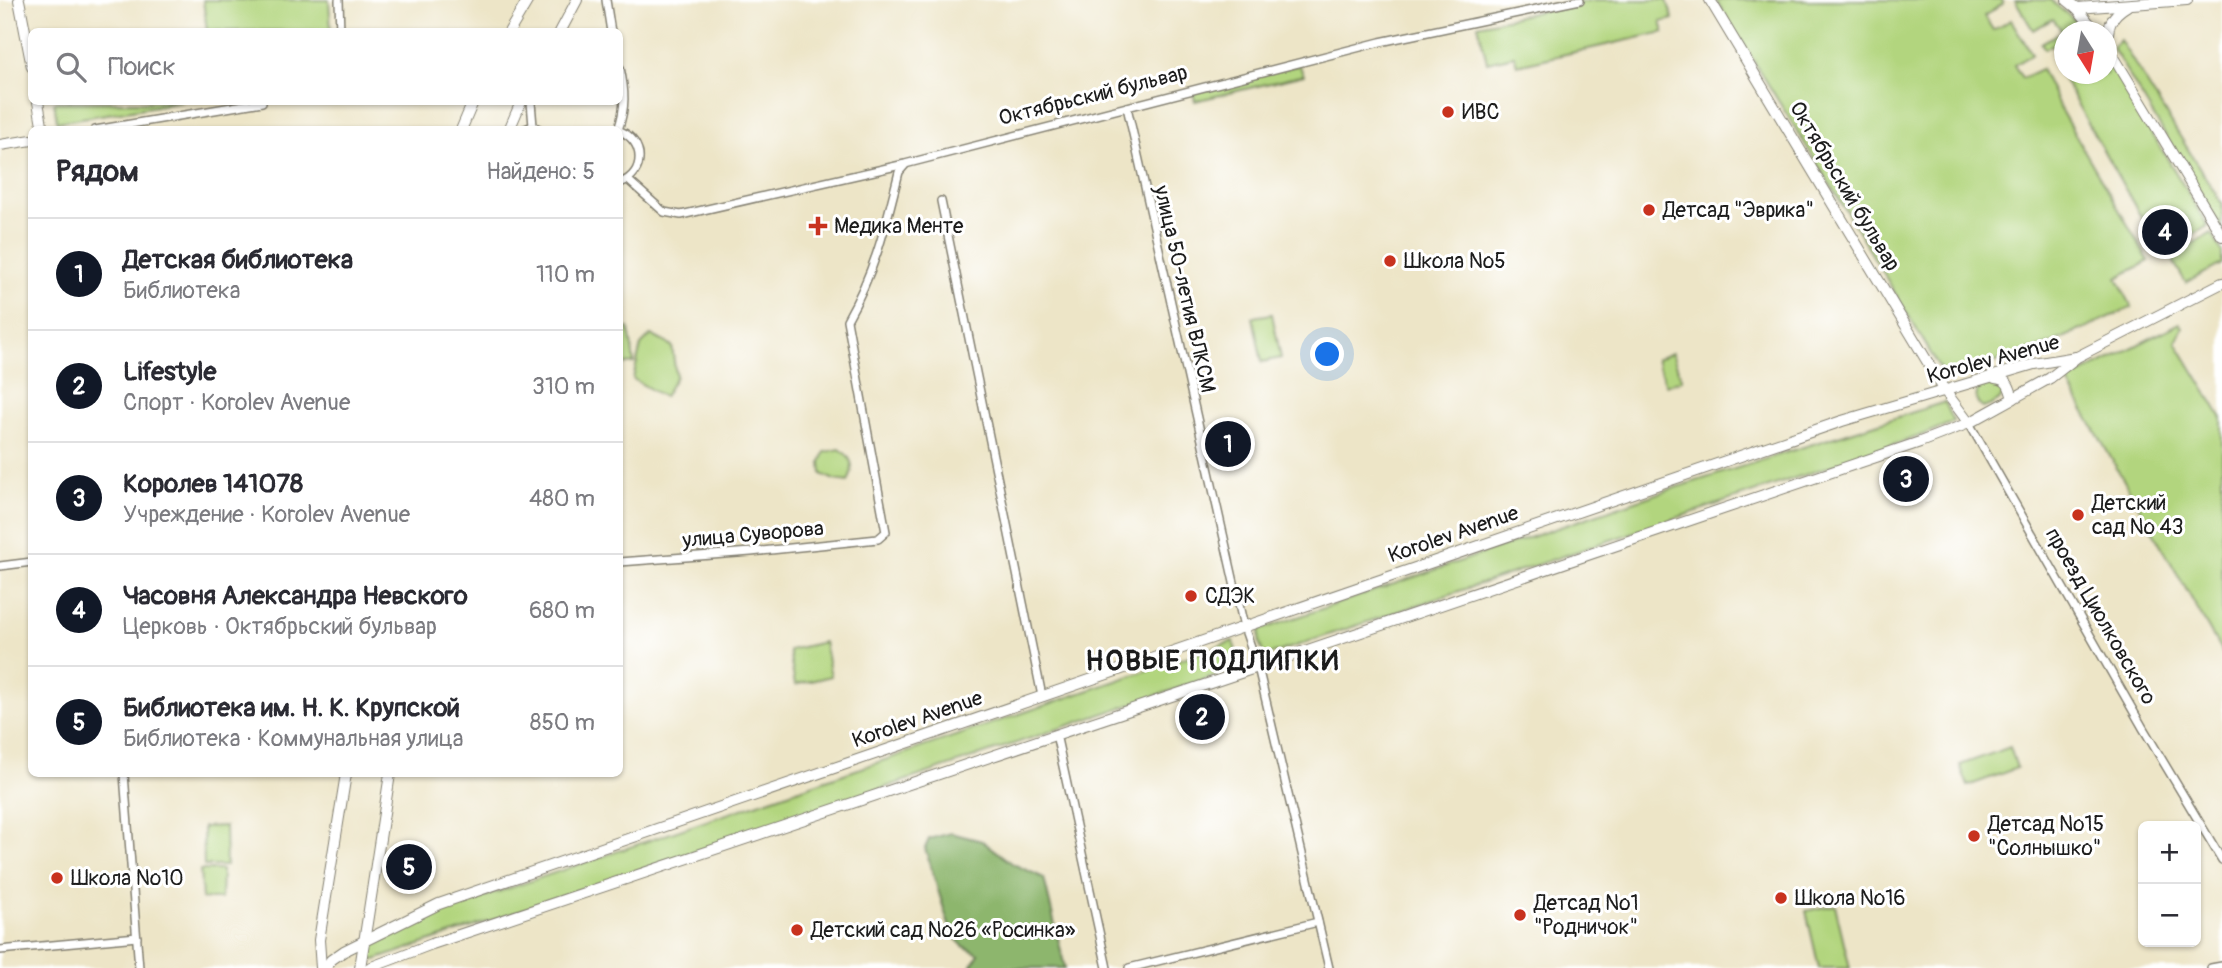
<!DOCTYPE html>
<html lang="ru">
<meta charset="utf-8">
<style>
body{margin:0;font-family:Pangolin,sans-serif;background:#f2f2f3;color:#2b2b33}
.controls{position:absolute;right:21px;bottom:21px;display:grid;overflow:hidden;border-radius:10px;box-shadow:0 2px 5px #0004}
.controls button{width:63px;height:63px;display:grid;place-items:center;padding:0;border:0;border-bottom:2px solid #e1e1e2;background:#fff;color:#2b2b33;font:35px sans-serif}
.compass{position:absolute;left:2054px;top:21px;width:63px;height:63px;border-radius:50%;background:#fff;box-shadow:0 2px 5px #0004;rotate:169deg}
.you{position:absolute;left:1328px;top:355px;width:24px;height:24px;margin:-18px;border:5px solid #fff;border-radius:50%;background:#1a73e8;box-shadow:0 0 0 10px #1a73e833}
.badge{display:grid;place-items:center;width:46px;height:46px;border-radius:50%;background:#111827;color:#fff;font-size:23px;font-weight:700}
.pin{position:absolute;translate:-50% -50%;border:4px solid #fff;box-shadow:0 2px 7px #0006}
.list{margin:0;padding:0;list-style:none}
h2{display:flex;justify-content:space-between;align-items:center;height:91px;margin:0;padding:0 28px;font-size:30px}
h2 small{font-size:23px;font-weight:400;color:#7c7c81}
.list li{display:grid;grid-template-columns:46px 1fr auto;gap:21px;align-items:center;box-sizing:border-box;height:112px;padding:0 28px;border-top:2px solid #e1e1e2}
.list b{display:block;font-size:26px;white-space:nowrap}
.list p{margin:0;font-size:23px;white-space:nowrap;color:#7c7c81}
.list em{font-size:23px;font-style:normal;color:#7c7c81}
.icon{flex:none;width:38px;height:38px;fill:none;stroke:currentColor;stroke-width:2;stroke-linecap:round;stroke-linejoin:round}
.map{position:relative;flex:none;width:2222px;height:968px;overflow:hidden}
.search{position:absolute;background:#fff;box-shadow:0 2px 5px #0004;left:28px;top:28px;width:595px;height:77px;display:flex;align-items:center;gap:18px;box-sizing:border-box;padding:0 24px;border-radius:10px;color:#7c7c81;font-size:26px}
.panel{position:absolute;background:#fff;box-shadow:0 2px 5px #0004;left:28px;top:126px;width:595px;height:651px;border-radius:10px}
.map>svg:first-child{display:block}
.green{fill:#b2d57e;stroke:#67784d;stroke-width:2}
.forest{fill:#8db66d;stroke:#546944;stroke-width:2}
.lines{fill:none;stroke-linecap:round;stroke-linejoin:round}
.street-casing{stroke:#848072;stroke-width:10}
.secondary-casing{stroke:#848072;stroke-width:12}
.street{stroke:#fff;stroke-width:7}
.secondary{stroke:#fff;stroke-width:10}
.poi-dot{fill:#c8321e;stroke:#fff;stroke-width:2.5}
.labels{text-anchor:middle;stroke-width:6;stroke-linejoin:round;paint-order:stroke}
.street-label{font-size:21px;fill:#1c1c1c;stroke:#fff}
.poi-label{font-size:21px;fill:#1c1c1c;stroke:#fff;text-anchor:start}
.district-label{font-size:28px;font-weight:bold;letter-spacing:2px;fill:#1c1c1c;stroke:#fff}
</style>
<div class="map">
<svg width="2222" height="968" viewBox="0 0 2222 968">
<rect width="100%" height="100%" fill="#fff"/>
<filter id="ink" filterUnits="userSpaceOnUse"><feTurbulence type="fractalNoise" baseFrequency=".0143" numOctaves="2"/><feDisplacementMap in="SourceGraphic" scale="14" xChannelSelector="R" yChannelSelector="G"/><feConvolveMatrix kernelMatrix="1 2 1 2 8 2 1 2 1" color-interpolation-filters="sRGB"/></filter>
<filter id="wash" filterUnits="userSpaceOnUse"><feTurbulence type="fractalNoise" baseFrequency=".00686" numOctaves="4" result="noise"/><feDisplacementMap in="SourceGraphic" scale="28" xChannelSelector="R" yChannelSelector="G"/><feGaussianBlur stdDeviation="1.57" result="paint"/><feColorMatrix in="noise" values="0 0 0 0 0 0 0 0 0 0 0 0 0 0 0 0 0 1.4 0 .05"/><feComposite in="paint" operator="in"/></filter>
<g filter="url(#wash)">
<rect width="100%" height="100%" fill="#ede5c7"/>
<g class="green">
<polygon points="203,0 329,0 331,31 207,31"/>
<polygon points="1592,0 1667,0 1673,19 1661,22 1664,32 1517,65 1514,56 1487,62 1478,25"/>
<polygon points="1716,0 2001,0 2003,4 1984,16 1993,30 2011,20 2032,54 2014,65 2022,78 2041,69 2063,114 2149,261 2117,278 2132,307 2054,342 1946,379 1844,207"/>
<polygon points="2015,0 2050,0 2084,28 2077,31 2064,32 2064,38 2045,49 2041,43 2062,31 2053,19 2033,30"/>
<polygon points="2120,40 2222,204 2222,229 2112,47"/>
<polygon points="2064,53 2064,74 2106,74 2107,59 2208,226 2189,237 2171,208 2145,224 2054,63 2063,58 2061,54"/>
<polygon points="1299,65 1304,75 1195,101 1193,92"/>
<polygon points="54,102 182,102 57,122"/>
<polygon points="2212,233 2222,252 2222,264 2186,283 2171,257"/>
<polygon points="1272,314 1281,358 1262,362 1253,317"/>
<polygon points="2180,323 2183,327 2176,342 2222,418 2222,652 2067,381"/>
<polygon points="629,328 634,363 620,365 620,330"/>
<polygon points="651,335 672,346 676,376 664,397 633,379 641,345"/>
<polygon points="1672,353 1682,380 1666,385 1656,359"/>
<path d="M1998,382L2005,386C2006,400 1994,404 1983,408C1975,403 1975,396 1979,388Z"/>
<path d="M1945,402L1954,422L1917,437L1266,656C1259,648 1258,639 1260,630L1662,492Z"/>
<path d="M840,449C853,459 855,467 848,482L834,480L822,474L821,462L825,452Z"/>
<polygon points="1233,641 1241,667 375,960 368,960 370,946 434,914"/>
<polygon points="824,642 831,676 795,685 789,650"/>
<polygon points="2010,747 2017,768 1968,786 1960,765"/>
<polygon points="225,826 226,866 204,866 203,827"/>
<polygon points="200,870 222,870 221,899 202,899"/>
<polygon points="1835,905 1850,968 1819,968 1806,911"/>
</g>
<polygon class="forest" points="951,833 982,841 1013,864 1044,878 1065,968 970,968 979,954 963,946 952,935 925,848 929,839"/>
</g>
<g filter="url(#ink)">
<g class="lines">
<g class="street-casing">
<g id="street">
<polyline points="339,0 340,32"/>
<polyline points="606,0 611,32"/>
<polyline points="531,102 533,126"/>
<polyline points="1127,107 1244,627 1258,667 1329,968"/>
<polyline points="95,130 262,102"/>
<polyline points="523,130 533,126 541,130"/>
<path d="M618,130C626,107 625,91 620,68"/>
<path d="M620,131C645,141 646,174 620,183"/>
<polyline points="628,180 664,212 681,215 905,164 1380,42 1580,0"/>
<polyline points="941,201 1042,696"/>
<polyline points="1969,423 2143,728 2222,860"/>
<path d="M620,562L751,552L878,539L886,532L847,320C876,269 885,228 899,172L905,165"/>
<polyline points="0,566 32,562"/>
<polyline points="1056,734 1107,968"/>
<polyline points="124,774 139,968"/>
<polyline points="0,950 137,937"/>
<polyline points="1129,968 1318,922"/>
<polyline points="2211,968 2222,966"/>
</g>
</g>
<g class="secondary-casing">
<g id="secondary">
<polyline points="19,0 32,67"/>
<polyline points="1710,0 1945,391 1969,423"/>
<polyline points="2067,0 2077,8 2096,32"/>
<polyline points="2077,8 2187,0"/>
<polyline points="509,32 528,0"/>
<polyline points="560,32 577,0"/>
<polyline points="2106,44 2222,236"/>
<path d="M2108,46C2106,28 2111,15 2127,6"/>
<polyline points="38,102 43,130"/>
<polyline points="461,130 473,102"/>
<polyline points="509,130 521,102"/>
<polyline points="0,145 32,140"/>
<path d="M1995,378C2008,379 2010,387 2013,399"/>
<polyline points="321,968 319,940 346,774"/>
<polyline points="326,968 331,960 344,951 439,904 1842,421 2034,364 2076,357"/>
<polyline points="360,968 390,774"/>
<polyline points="369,968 432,944 1258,667 1920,442 1969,423 2050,378 2077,357 2222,283"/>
</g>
</g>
<use href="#street" class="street"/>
<use href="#secondary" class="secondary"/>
</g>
</g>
<g class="poi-dot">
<circle cx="1448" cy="112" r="7"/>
<circle cx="1649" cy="210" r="7"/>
<path d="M814.5 215.5h7v7h7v7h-7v7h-7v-7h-7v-7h7z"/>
<circle cx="1390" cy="261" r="7"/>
<circle cx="2078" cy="515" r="7"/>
<circle cx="1191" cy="596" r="7"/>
<circle cx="1974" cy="836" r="7"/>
<circle cx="57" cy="878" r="7"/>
<circle cx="1781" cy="898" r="7"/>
<circle cx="1520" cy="915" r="7"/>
<circle cx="797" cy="930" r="7"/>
</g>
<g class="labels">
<g class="street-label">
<text transform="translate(1093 95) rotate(-14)" y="7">Октябрьский бульвар</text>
<text transform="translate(1845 186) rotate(59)" y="7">Октябрьский бульвар</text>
<text transform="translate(1185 289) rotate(77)" y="7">улица 50-летия ВЛКСМ</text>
<text transform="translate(1993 359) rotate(-15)" y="7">Korolev Avenue</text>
<text transform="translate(753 534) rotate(-5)" y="7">улица Суворова</text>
<text transform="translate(1453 534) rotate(-19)" y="7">Korolev Avenue</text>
<text transform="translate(2101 616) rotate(60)" y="7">проезд Циолковского</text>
<text transform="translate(917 719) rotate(-19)" y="7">Korolev Avenue</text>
</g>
<g class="poi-label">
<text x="1462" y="119">ИВС</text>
<text x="1663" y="217">Детсад "Эврика"</text>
<text x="834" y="233">Медика Менте</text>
<text x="1404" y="268">Школа №5</text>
<text x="2092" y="510">Детский<tspan x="2092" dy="24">сад № 43</tspan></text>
<text x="1205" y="603">СДЭК</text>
<text x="1988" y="831">Детсад №15<tspan x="1988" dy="24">"Солнышко"</tspan></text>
<text x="71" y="885">Школа №10</text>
<text x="1795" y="905">Школа №16</text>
<text x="1534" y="910">Детсад №1<tspan x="1534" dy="24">"Родничок"</tspan></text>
<text x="811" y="937">Детский сад №26 «Росинка»</text>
</g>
<g class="district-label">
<text x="1213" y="670">НОВЫЕ ПОДЛИПКИ</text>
</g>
</g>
</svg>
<div class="controls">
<button>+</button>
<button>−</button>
</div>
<svg class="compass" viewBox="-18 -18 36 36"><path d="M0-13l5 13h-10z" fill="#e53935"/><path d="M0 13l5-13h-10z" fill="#7c7c81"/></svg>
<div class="you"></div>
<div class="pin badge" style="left:1228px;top:444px">1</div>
<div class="pin badge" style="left:1202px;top:717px">2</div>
<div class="pin badge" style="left:1906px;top:479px">3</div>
<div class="pin badge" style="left:2165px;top:232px">4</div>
<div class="pin badge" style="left:409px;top:867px">5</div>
<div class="search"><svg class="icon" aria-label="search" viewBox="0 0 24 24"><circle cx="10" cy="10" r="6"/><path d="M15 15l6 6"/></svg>Поиск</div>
<section class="panel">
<h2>Рядом<small>Найдено: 5</small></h2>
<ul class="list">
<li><span class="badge">1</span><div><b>Детская библиотека</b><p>Библиотека</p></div><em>110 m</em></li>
<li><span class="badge">2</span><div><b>Lifestyle</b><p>Спорт · Korolev Avenue</p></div><em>310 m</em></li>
<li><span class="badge">3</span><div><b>Королев 141078</b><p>Учреждение · Korolev Avenue</p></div><em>480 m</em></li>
<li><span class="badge">4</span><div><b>Часовня Александра Невского</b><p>Церковь · Октябрьский бульвар</p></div><em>680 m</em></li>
<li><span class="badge">5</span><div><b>Библиотека им. Н. К. Крупской</b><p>Библиотека · Коммунальная улица</p></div><em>850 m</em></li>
</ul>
</section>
</div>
